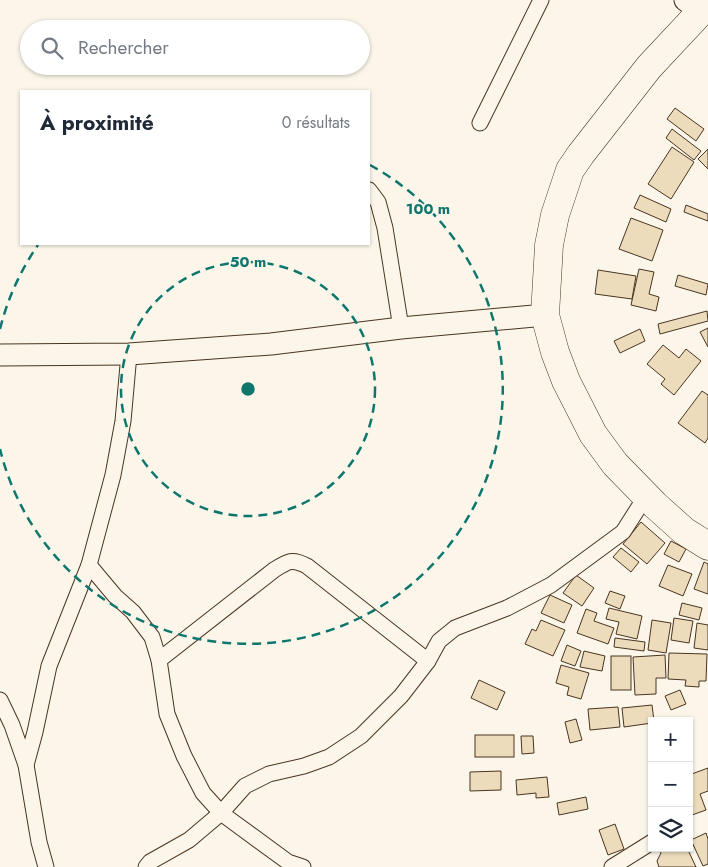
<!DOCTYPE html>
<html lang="fr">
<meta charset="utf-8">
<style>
body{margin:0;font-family:Jost,sans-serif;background:#f2f2f3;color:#1f2937}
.controls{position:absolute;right:15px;bottom:15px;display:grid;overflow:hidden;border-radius:0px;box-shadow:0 1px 4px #0004}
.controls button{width:45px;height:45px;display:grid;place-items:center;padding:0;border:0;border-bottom:1px solid #e0e1e3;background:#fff;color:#1f2937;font:25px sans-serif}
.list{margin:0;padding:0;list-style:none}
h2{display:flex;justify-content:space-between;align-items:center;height:65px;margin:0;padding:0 20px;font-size:21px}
h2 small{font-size:16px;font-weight:400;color:#747a83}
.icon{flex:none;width:28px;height:28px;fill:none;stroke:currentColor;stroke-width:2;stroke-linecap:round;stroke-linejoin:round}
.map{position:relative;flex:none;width:708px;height:867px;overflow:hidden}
.search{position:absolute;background:#fff;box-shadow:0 1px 4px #0004;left:20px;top:20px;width:350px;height:55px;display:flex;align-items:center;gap:12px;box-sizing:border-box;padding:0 18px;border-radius:28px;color:#747a83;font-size:19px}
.panel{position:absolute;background:#fff;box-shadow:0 1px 4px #0004;left:20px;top:90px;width:350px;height:155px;border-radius:0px}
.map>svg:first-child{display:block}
.building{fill:#ecdcbc;stroke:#4a3520}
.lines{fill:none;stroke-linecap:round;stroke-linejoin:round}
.street-casing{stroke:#4a3520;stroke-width:17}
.secondary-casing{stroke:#4a3520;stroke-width:23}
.highway-casing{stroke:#4a3520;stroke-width:29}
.street{stroke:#fbf6e9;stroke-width:15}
.secondary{stroke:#fbf6e9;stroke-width:21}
.highway{stroke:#fbf6e9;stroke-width:28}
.ring{fill:none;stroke:#0f766e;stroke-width:2.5;stroke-dasharray:9 6}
.centre{fill:#0f766e;stroke:#fbf6e9;stroke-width:2.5}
.ring-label{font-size:15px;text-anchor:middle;font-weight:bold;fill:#0f766e;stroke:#fbf6e9;stroke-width:4;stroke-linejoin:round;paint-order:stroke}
</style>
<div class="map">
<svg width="708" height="867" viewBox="0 0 708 867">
<rect width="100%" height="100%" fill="#fbf6e9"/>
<g class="building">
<polygon points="675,108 704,129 696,141 667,119"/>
<polygon points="672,129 701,151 694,160 666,138"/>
<polygon points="672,147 694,162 671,199 648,184"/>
<polygon points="708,149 708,169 698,159"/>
<polygon points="640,195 671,209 666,222 634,208"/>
<polygon points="686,205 708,214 708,221 684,212"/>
<polygon points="631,218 663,230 652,261 619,249"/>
<polygon points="639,269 654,272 649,294 659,297 656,311 631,305"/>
<polygon points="598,270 636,276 632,299 595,294"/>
<polygon points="678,275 708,284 706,295 675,286"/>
<polygon points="707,311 708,321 660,334 658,324"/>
<polygon points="708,328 708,347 700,332"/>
<polygon points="640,329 645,341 620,353 614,341"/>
<polygon points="663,345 679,358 686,349 701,361 674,395 661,384 665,379 647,364"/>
<polygon points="702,391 708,395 708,438 705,443 678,423"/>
<polygon points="641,522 665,543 647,564 623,544"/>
<polygon points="671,541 686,549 679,562 664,554"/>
<polygon points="621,548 639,562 631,572 613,557"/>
<polygon points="704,562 708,564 708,594 694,589"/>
<polygon points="668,565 692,574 683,596 659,586"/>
<polygon points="576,575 594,588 582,606 563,593"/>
<polygon points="610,591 625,596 620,609 605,603"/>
<polygon points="550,595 572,605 564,623 541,613"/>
<polygon points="682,603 702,608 699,620 679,615"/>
<polygon points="609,608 642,616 637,639 616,634 619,622 606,619"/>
<polygon points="586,609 597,613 594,621 614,628 608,644 577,633"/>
<polygon points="674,618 693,621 689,643 671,640"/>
<polygon points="541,620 565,630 553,656 525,644 532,629 536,631"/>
<polygon points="652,620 671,623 666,653 648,650"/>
<polygon points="697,623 708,625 708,650 694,648"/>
<polygon points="615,638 645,642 644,651 614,647"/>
<polygon points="567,645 581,651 575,666 561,661"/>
<polygon points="584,651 605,656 602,671 580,667"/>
<polygon points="669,653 707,654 706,681 699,681 699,687 685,686 686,680 668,679"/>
<polygon points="665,655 666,678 656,678 656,694 635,695 633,657"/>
<rect x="611" y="656" width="20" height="34"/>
<polygon points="561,665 589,673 581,699 567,695 569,687 556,683"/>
<polygon points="479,680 505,692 497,710 471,698"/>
<polygon points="680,690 686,704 671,710 665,696"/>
<polygon points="652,705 654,721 652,721 652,723 624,727 622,708"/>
<polygon points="618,707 620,727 590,730 588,709"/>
<polygon points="576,719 582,740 570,743 565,722"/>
<rect x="475" y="735" width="39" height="22"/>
<polygon points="521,736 533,736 534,753 522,754"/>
<polygon points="708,768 708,791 700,794 706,810 692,815 689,808 689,775"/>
<polygon points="501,771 501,790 470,791 470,772"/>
<polygon points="547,777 549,797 536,798 536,793 517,795 516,780"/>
<polygon points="586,797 588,809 559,815 557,803"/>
<polygon points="615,824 624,849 608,855 599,830"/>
<polygon points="706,833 708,839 708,864 703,866 691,840"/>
<polygon points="658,848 687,848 696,867 659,867 657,861 661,853"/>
</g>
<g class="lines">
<g class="street-casing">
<g id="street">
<polyline points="480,123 541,0"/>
<polyline points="369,190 378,202 385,228 401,328"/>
<polyline points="89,565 115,596 133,612 152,637 159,660 167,714 184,756 203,793 221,813 288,862 303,867"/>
<path d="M159,660L274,570C288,561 292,558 307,566L428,661"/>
<polyline points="0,700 12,725 26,765 39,842 46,867"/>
<polyline points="26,765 35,732 49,666 89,565 113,475 123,421 129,354"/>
<polyline points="146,867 150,862 189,840 221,813 245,786 269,774 304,766 329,757 361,736 401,696 428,661 439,641 455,628 507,608 551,585 623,532 646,496"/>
<polyline points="612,867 652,842"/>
</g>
</g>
<g class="secondary-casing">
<g id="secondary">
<polyline points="685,0 701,12"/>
<polyline points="0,355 129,354 271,344 401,328 545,315"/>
</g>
</g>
<g class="highway-casing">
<polyline id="highway" points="708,4 649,67 581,154 570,170 555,215 549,245 545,315 555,352 566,381 593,434 615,464 655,505 684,531 708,546"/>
</g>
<use href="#street" class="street"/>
<use href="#secondary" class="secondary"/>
<use href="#highway" class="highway"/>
</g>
<g class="ring">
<circle cx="248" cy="389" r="127"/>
<path d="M0 329A255 255 0 0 1 38 245M370 165A255 255 0 1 1 0 449"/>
</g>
<circle cx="248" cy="389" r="8" class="centre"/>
<g class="ring-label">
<text x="428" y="214">100 m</text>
<text x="248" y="267">50 m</text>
</g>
</svg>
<div class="controls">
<button>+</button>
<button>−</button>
<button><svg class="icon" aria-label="layers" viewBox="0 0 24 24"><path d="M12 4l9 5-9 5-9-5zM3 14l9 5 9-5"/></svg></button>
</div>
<div class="search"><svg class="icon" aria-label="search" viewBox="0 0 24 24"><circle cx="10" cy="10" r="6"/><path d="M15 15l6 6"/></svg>Rechercher</div>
<section class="panel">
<h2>À proximité<small>0 résultats</small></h2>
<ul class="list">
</ul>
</section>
</div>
